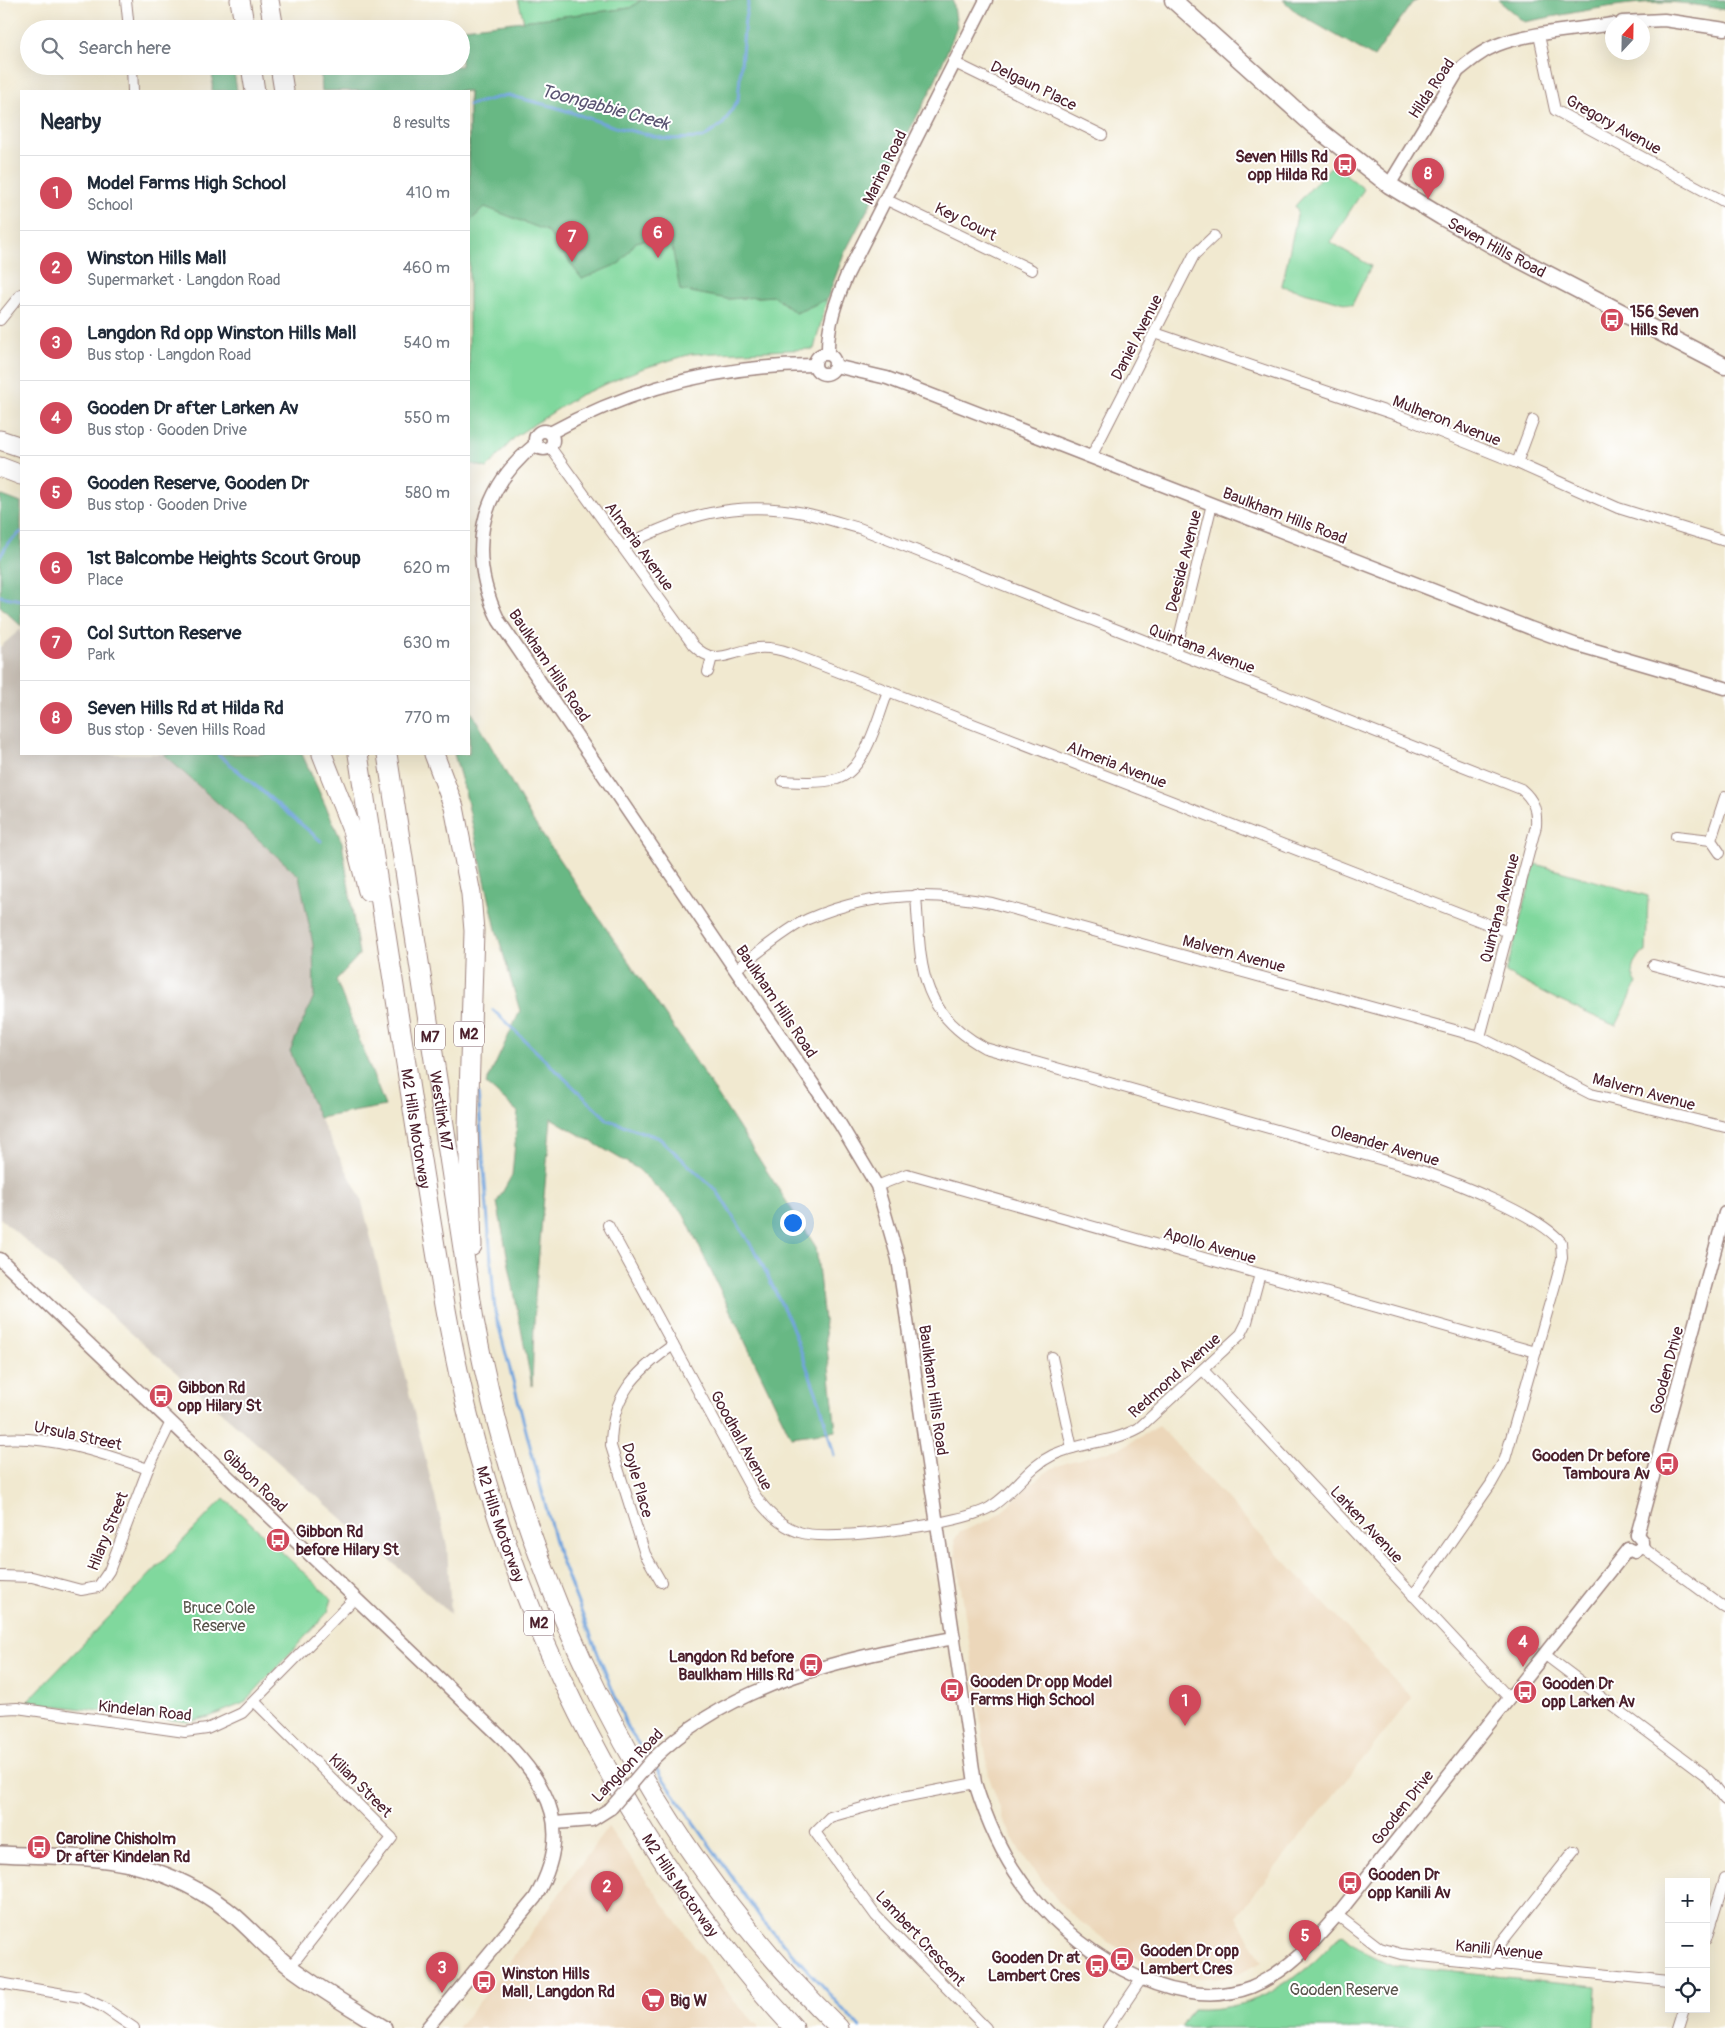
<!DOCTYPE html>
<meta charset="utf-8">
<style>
body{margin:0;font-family:Pangolin,sans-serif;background:#f2f2f3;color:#1f2937}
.controls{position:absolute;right:15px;bottom:15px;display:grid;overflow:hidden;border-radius:0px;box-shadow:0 5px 20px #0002}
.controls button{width:45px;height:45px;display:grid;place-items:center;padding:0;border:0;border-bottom:1px solid #e0e1e3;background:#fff;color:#1f2937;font:25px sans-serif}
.compass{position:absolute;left:1605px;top:15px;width:45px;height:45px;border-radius:50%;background:#fff;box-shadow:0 5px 20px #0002;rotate:22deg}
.you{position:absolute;left:792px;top:1222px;width:18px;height:18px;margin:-12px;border:4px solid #fff;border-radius:50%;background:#1a73e8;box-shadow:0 0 0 8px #1a73e833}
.badge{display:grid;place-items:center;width:32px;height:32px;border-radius:50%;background:#d1495b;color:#fff;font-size:16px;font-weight:700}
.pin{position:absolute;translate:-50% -41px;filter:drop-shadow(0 1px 2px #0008)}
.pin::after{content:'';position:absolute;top:26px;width:18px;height:15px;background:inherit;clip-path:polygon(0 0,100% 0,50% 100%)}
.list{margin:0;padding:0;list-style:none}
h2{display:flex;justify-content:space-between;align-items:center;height:65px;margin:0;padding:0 20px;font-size:21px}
h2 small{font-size:16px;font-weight:400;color:#747a83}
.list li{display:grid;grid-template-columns:32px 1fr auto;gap:15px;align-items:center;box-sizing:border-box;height:75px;padding:0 20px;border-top:1px solid #e0e1e3}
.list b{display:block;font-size:19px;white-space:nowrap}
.list p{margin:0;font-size:16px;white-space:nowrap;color:#747a83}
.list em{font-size:16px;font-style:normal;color:#747a83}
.icon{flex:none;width:28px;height:28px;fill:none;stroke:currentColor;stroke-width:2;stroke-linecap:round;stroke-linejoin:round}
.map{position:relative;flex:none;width:1725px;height:2028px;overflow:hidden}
.search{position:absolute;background:#fff;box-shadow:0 5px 20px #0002;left:20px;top:20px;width:450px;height:55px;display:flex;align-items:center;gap:12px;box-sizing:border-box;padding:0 18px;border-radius:28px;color:#747a83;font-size:19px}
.panel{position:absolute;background:#fff;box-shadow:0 5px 20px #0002;left:20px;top:90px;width:450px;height:665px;border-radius:0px}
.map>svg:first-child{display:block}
.built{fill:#ecd7ba}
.industrial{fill:#cbc2b8}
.green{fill:#80d89d;stroke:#657c64}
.forest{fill:#68b884;stroke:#596c58}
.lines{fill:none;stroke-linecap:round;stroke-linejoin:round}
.stream{stroke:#72a4dd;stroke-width:3}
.minor-casing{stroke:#9e847e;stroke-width:12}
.tertiary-casing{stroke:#9e847e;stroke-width:15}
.secondary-casing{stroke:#9e847e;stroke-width:18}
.primary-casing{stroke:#9e847e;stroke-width:19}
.motorway-casing{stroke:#9e847e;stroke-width:21}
.minor{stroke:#fff;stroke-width:10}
.tertiary{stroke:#fff;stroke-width:12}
.secondary{stroke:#fff;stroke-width:15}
.primary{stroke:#fff;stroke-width:16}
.motorway{stroke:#fff;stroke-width:19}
.tertiary-bridge-casing{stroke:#9e847e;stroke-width:15;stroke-linecap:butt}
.tertiary-bridge{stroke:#fff;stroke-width:12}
.labels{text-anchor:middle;stroke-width:4;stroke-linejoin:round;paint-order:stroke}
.shield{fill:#fff;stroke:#80626b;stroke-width:1}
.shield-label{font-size:15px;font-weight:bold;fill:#4a1f2b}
.street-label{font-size:16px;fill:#4a1f2b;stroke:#fff}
.poi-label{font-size:16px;font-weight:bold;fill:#4a1f2b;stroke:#fff;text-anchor:start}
.park-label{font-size:16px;fill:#5a564d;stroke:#fff}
.water-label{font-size:18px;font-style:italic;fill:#5a5472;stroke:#fff}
</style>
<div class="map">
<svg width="1725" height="2028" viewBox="0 0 1725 2028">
<rect width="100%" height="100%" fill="#fff"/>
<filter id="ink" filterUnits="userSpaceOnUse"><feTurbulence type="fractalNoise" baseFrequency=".02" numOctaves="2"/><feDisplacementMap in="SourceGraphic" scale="10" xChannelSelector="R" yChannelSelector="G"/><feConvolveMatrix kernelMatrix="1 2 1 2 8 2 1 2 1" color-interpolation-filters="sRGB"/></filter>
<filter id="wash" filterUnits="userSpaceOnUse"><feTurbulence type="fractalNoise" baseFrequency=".0096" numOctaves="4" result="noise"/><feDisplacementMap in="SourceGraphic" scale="20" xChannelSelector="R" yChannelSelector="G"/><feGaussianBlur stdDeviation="1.12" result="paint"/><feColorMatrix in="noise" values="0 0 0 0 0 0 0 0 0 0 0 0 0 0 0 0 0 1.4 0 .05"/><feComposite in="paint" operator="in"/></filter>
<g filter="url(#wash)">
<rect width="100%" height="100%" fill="#f1e9d0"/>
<g class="built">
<polygon points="1159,1426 1412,1698 1236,1917 1262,1961 1239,1973 1214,1978 1196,1978 1172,1972 1151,1965 1108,1942 1073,1916 1058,1901 1021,1853 1005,1823 989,1777 954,1540 960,1532 992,1519 1006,1508 1030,1484 1051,1469 1065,1463 1121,1448"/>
<polygon points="608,1827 734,2001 760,2028 457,2028 491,1988"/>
</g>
<polygon class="industrial" points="21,629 21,754 163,754 299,876 313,944 314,996 290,1051 319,1118 361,1198 447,1546 451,1614 0,1218 0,647"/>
<g class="green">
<polygon points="518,0 641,0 630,8 524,21"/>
<polygon points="440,81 649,110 717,296 727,299 774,296 796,313 827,299 814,349 691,354 641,369 578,396 516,436 487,468 469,463 469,91 420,91"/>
<polygon points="1333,164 1364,189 1330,242 1371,266 1352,305 1282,286 1298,211 1295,206"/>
<path d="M1535,864L1648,896L1646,952C1633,958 1628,971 1637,983L1616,1026L1562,1002L1506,973Z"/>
<polygon points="224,1498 332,1599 328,1612 244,1703 209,1717 189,1722 27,1702"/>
<path d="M1343,1934L1364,1952L1393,1966L1597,1986L1595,2028H1181L1193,2009C1242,2011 1279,1993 1315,1961C1325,1952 1332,1942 1343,1934Z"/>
</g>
<g class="forest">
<polygon points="641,0 953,0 957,27 933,86 844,254 827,299 796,313 774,296 727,299 680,290 670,235 636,242 620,263 582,279 547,231 485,207 469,222 469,91 322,91 320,66 461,66 461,29 456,29 630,8"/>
<polygon points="1283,0 1418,0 1412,3 1374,57 1297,13"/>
<path d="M1498,0H1725V10C1704,6 1682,2 1661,2C1615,3 1569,14 1524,22Z"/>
<polygon points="213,66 233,66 237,91 212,91"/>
<polygon points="0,495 21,503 21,626 0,606"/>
<polygon points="469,707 533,821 680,1037 816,1247 836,1431 791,1437 683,1213 638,1169 551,1118 535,1297 532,1386 497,1202 512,1175 518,1112 486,1084 520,1011 496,929 466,796 454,754 469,754"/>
<polygon points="163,754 302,754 342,842 359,955 336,980 385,1106 319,1118 290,1051 314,996 313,944 299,876"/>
</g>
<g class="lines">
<g class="stream">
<polyline points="469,105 507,95 555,107 615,127 666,139 703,138 723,124 738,100 745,19 749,0"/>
<polyline points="0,557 8,543 21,532"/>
<polyline points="0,596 21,600"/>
<polyline points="218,754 321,841"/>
<polyline points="493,1010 608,1120 659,1138 717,1191 759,1258 791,1324 820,1403 834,1455"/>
<polyline points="478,1092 495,1312 558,1553 628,1729 649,1759"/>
<polyline points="653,1764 762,1920 860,2028"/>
</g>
</g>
</g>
<g filter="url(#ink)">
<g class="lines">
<g class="minor-casing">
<g id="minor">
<polyline points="126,0 129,29"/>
<polyline points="1539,35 1555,110 1725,202"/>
<polyline points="953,62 1102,135"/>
<polyline points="132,66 133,91"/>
<polyline points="887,200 1032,270"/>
<polyline points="0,320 21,294"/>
<polyline points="1155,333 1405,418 1517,463 1618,508 1725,541"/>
<path d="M550,447L693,645C713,665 724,655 747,650C761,646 776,648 790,653L1508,932"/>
<polyline points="1091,457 1194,255 1214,236"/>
<polyline points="1517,463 1533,420"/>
<path d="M622,547C683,516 734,499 804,513C822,517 841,523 859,528L1521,789C1534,800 1537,810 1536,826L1480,1037"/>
<polyline points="1175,654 1212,504"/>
<polyline points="708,672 712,657"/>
<path d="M783,781C801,782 819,783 837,779C866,770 878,717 888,691"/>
<polyline points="1676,836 1711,840"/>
<polyline points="1720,853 1711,840 1725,797"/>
<path d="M916,895C921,964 917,1011 985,1048L1422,1171C1457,1183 1539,1215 1561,1242L1562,1258L1557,1278L1505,1459L1491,1484L1413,1596"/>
<polyline points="1653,965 1725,984"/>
<path d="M736,969C756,955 787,928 808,919C867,893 930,891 992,903L1480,1037L1591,1094L1725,1127"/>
<polyline points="877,1186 907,1174 1536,1352"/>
<path d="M608,1225L754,1494C766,1511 779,1525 799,1532C828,1543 967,1524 992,1506C1015,1491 1028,1467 1053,1455C1081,1442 1112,1443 1139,1428L1241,1334L1247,1322L1260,1274"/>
<polyline points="1052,1357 1072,1448"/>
<polyline points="1204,1371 1509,1698"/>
<path d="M0,1439C49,1435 102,1453 148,1469"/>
<polyline points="1642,1547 1725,1608"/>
<polyline points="0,1576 32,1577 81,1590 98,1587 109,1571 148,1469 171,1422"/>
<path d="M661,1582L645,1554L611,1446C611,1396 635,1372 673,1345"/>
<polyline points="1544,1654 1705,1775 1725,1800"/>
<polyline points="255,1702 392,1838 290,1967"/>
<polyline points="0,1709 17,1708 185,1732 207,1729 242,1713 355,1598"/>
<polyline points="975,1783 898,1798 830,1817 815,1832 876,1916 986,2028"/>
<polyline points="1337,1915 1380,1948 1401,1954 1669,1981"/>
<polyline points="1706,1939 1725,1878"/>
<polyline points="1493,1964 1501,1943 1574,1851"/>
<polyline points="0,1983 81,1997 103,2007 134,2028"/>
<polyline points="1108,2028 1142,1978"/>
<polyline points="1678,2028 1684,2009"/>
</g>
</g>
<g class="tertiary-casing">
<g id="tertiary">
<polyline points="1622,22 1664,20 1725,29"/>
<path d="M1389,185L1458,71C1470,61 1482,51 1497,45C1530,32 1577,30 1612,24"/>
<circle cx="825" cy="364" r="10"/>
<path d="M828,354C827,325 836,301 847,275L986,0"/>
<polyline points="835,366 887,378 916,389 1530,628 1574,644 1725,688"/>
<circle cx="544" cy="440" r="9"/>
<path d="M550,433C634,387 720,365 815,365"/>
<path d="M536,444C477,491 467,555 499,621L840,1124L877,1186L898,1259L975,1783C986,1818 1000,1852 1022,1882C1066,1945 1171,2018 1251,1987C1287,1972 1313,1943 1337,1915L1628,1549"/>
<path d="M0,1259L503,1739C552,1789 573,1832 535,1898L427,2028"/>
<polyline points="1637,1535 1725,1213"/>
<polyline points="1628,1549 1635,1552 1642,1547 1642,1541 1637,1535"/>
<path d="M652,1760C731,1682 848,1657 954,1638"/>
<polyline points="555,1823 592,1820 611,1808"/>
</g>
</g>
<g class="secondary-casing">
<path id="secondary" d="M0,1854C50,1857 106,1854 154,1871C184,1881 212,1897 236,1917C254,1933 270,1951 289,1966C319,1989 352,2008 384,2028"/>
</g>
<g class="primary-casing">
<g id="primary">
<path id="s1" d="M1173,0L1315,127L1389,185L1442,217L1505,252L1725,366"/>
</g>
</g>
<g class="motorway-casing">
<g id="motorway">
<polyline points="240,0 245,29"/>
<polyline points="269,0 274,29"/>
<polyline points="251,66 255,91"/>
<polyline points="280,66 284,91"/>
<polyline points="0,440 21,447"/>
<polyline points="0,467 21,475"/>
<polyline points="322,754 352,830 368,891"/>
<path id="s2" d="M358,754C378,881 398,1008 417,1135C435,1244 450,1354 480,1460C540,1670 646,1868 794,2028"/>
<path id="s3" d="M387,754L474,1320C524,1584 645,1839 839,2028"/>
<polyline points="434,754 454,807 471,894 474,931 468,1127 472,1246"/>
</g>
</g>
<use href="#minor" class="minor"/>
<use href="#tertiary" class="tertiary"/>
<use href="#secondary" class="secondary"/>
<use href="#primary" class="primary"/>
<use href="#motorway" class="motorway"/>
<g class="tertiary-bridge-casing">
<polyline id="tertiary-bridge" points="611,1808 652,1760"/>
</g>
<use href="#tertiary-bridge" class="tertiary-bridge"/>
</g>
</g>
<defs>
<g id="bus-disc" transform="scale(1.25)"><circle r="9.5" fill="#d1495b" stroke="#fff"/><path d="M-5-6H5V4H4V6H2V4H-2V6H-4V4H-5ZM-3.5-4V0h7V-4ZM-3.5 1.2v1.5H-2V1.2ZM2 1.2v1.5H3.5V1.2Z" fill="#fff"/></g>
<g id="supermarket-disc" transform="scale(1.25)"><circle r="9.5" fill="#d1495b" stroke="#fff"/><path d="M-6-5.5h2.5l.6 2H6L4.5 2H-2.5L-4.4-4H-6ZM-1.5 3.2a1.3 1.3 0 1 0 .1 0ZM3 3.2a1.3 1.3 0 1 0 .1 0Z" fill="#fff"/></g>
</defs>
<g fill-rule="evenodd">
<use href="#bus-disc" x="1345" y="165"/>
<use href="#bus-disc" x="1612" y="320"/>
<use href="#bus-disc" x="161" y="1396"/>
<use href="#bus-disc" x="1667" y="1464"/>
<use href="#bus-disc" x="278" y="1540"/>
<use href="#bus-disc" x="811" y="1665"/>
<use href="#bus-disc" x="952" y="1690"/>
<use href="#bus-disc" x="1525" y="1692"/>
<use href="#bus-disc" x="39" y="1847"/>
<use href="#bus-disc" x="1350" y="1883"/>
<use href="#bus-disc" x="1122" y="1959"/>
<use href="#bus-disc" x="1097" y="1966"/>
<use href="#bus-disc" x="484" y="1982"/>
<use href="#supermarket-disc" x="653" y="2000"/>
</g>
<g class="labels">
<g class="shield">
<rect x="454" y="1021.5" width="30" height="25" rx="4"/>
<rect x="415" y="1024.5" width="30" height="25" rx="4"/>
<rect x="524" y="1610.5" width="30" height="25" rx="4"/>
</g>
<g class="shield-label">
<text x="469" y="1039">M2</text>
<text x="430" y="1042">M7</text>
<text x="539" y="1628">M2</text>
</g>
<g class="street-label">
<text transform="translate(1034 85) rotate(26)" y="6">Delgaun Place</text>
<text transform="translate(1431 88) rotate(-56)" y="6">Hilda Road</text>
<text transform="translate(1614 124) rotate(29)" y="6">Gregory Avenue</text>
<text transform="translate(884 167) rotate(-64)" y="6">Marina Road</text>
<text transform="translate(966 221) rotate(26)" y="6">Key Court</text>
<text dy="6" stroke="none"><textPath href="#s1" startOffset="409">Seven Hills Road</textPath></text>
<text transform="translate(1136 337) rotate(-63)" y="6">Daniel Avenue</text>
<text transform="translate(1447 420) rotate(21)" y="6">Mulheron Avenue</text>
<text transform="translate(1285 515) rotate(21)" y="6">Baulkham Hills Road</text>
<text transform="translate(640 546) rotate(54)" y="6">Almeria Avenue</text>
<text transform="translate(1183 561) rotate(-76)" y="6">Deeside Avenue</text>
<text transform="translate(1202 648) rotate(21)" y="6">Quintana Avenue</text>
<text transform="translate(550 665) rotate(56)" y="6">Baulkham Hills Road</text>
<text transform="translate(1117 764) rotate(21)" y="6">Almeria Avenue</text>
<text transform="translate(1499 908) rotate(-75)" y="6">Quintana Avenue</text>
<text transform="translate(1234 953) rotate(15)" y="6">Malvern Avenue</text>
<text transform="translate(777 1001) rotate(56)" y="6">Baulkham Hills Road</text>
<text transform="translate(1644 1091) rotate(15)" y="6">Malvern Avenue</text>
<text dy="6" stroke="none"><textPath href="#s3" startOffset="361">Westlink M7</textPath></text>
<text dy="6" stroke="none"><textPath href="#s2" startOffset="379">M2 Hills Motorway</textPath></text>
<text transform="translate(1385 1145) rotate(16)" y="6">Oleander Avenue</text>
<text transform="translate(1210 1245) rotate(16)" y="6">Apollo Avenue</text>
<text transform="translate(1666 1370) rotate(-75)" y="6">Gooden Drive</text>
<text transform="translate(1174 1375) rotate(-42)" y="6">Redmond Avenue</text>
<text transform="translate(934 1390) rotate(82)" y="6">Baulkham Hills Road</text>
<text transform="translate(78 1435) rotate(12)" y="6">Ursula Street</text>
<text transform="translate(742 1440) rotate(61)" y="6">Goodhall Avenue</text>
<text transform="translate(255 1480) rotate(44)" y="6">Gibbon Road</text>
<text transform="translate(638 1480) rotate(74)" y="6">Doyle Place</text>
<text dy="6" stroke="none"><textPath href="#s2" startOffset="784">M2 Hills Motorway</textPath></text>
<text transform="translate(1367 1524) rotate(47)" y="6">Larken Avenue</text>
<text transform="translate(107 1531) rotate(-68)" y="6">Hilary Street</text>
<text transform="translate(145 1710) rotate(6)" y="6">Kindelan Road</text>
<text transform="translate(627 1765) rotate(-46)" y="6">Langdon Road</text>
<text transform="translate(361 1785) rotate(45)" y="6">Kilian Street</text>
<text transform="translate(1402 1807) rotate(-52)" y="6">Gooden Drive</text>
<text dy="6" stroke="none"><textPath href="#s2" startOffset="1189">M2 Hills Motorway</textPath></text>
<text transform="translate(921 1938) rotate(47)" y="6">Lambert Crescent</text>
<text transform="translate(1499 1949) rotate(6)" y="6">Kanili Avenue</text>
</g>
<g class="poi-label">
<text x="1328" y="162" text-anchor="end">Seven Hills Rd<tspan x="1328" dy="18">opp Hilda Rd</tspan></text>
<text x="1630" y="317">156 Seven<tspan x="1630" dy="18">Hills Rd</tspan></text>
<text x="178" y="1393">Gibbon Rd<tspan x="178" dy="18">opp Hilary St</tspan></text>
<text x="1650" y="1461" text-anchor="end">Gooden Dr before<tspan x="1650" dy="18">Tamboura Av</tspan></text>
<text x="296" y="1537">Gibbon Rd<tspan x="296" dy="18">before Hilary St</tspan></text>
<text x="794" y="1662" text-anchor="end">Langdon Rd before<tspan x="794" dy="18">Baulkham Hills Rd</tspan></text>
<text x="970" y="1687">Gooden Dr opp Model<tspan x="970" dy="18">Farms High School</tspan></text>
<text x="1542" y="1689">Gooden Dr<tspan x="1542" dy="18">opp Larken Av</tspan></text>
<text x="56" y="1844">Caroline Chisholm<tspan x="56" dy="18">Dr after Kindelan Rd</tspan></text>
<text x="1368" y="1880">Gooden Dr<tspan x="1368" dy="18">opp Kanili Av</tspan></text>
<text x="1140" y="1956">Gooden Dr opp<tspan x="1140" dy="18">Lambert Cres</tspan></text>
<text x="1080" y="1963" text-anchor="end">Gooden Dr at<tspan x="1080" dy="18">Lambert Cres</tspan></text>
<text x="502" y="1979">Winston Hills<tspan x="502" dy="18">Mall, Langdon Rd</tspan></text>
<text x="670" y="2006">Big W</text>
</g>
<g class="park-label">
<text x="219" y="1613">Bruce Cole<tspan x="219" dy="18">Reserve</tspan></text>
<text x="1344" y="1995">Gooden Reserve</text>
</g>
<g class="water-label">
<text transform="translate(605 107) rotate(15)" y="6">Toongabbie Creek</text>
</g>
</g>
</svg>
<div class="controls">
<button>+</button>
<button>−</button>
<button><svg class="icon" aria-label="locate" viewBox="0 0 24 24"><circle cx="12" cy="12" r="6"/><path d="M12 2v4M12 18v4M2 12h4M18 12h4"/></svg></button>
</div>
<svg class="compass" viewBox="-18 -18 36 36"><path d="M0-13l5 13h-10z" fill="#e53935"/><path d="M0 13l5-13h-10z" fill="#747a83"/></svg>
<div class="you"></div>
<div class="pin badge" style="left:1185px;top:1726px">1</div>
<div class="pin badge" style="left:607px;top:1912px">2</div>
<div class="pin badge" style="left:442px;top:1993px">3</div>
<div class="pin badge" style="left:1523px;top:1667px">4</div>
<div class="pin badge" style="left:1305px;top:1961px">5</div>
<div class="pin badge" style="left:658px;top:258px">6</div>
<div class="pin badge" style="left:572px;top:262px">7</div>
<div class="pin badge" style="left:1428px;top:199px">8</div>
<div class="search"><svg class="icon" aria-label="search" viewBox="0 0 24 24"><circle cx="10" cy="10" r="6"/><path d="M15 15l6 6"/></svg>Search here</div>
<section class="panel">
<h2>Nearby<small>8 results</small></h2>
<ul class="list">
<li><span class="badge">1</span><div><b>Model Farms High School</b><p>School</p></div><em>410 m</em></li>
<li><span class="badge">2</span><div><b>Winston Hills Mall</b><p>Supermarket · Langdon Road</p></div><em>460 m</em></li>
<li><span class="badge">3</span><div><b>Langdon Rd opp Winston Hills Mall</b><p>Bus stop · Langdon Road</p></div><em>540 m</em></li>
<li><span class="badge">4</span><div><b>Gooden Dr after Larken Av</b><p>Bus stop · Gooden Drive</p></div><em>550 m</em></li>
<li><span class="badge">5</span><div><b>Gooden Reserve, Gooden Dr</b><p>Bus stop · Gooden Drive</p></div><em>580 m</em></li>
<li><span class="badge">6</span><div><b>1st Balcombe Heights Scout Group</b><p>Place</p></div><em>620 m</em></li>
<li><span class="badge">7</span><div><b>Col Sutton Reserve</b><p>Park</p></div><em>630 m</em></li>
<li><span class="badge">8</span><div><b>Seven Hills Rd at Hilda Rd</b><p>Bus stop · Seven Hills Road</p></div><em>770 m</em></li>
</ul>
</section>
</div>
